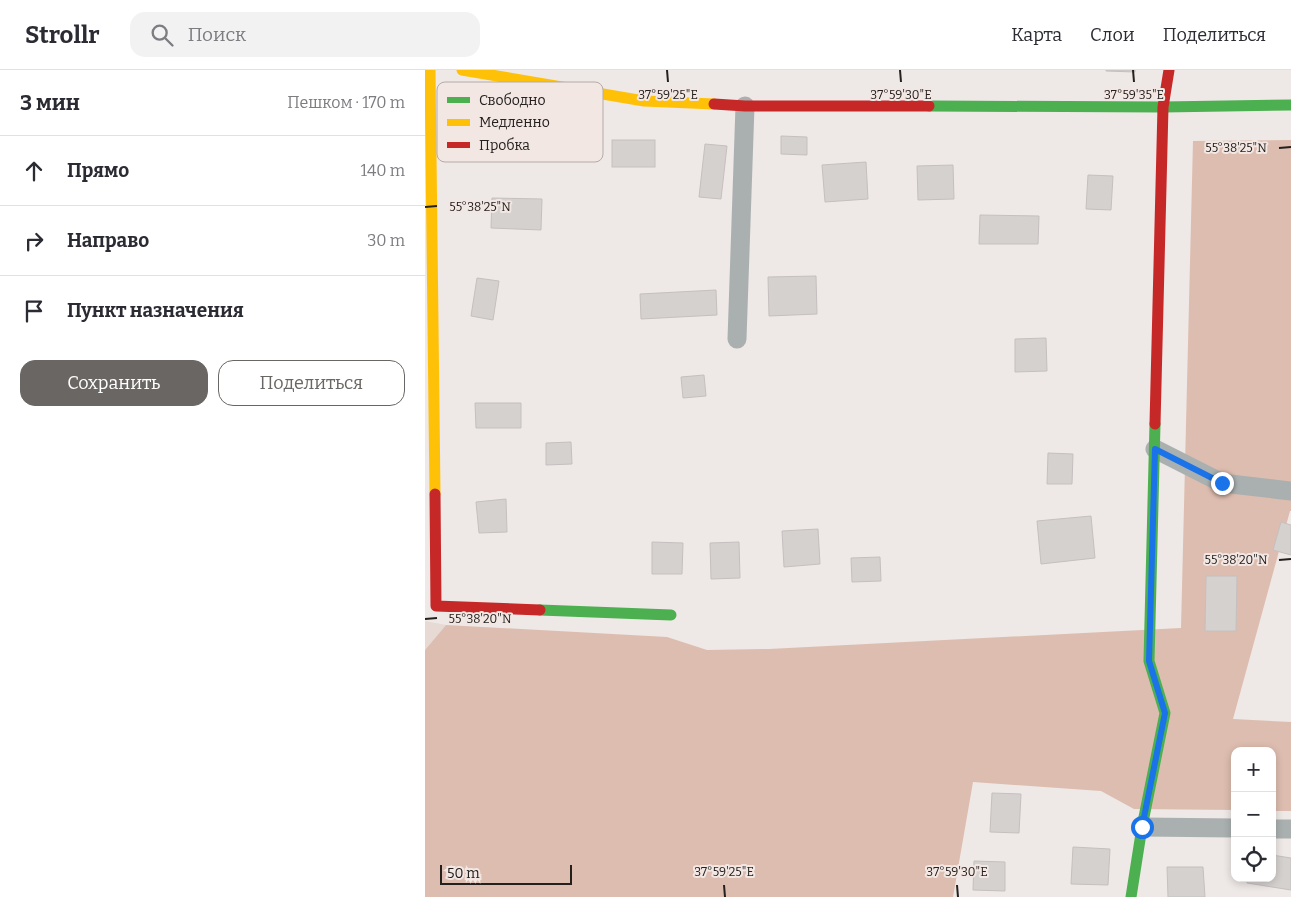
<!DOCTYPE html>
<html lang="ru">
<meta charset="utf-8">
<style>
body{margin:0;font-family:Bitter,serif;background:#f2f2f3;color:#2b2b33}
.controls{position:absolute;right:15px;bottom:15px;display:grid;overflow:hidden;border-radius:10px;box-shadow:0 2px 8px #0003}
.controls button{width:45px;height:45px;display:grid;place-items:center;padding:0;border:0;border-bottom:1px solid #e1e1e2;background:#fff;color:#2b2b33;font:25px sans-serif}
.scale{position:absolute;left:15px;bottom:12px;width:132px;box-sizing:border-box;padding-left:5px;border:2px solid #23201e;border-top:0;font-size:14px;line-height:18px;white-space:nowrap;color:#23201e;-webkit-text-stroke:4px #f2e7e3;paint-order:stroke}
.stop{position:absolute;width:15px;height:15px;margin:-11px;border:4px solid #1a73e8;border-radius:50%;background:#fff}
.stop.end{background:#1a73e8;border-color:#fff;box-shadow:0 1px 5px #0008}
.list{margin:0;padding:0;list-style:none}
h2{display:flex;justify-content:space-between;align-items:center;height:65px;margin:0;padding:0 20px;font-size:21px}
h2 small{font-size:16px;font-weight:400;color:#7c7c81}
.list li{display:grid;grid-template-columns:32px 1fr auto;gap:15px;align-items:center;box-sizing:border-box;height:70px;padding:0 20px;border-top:1px solid #e1e1e2}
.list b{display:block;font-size:19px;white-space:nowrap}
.list em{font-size:16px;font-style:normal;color:#7c7c81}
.actions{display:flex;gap:10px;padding:15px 20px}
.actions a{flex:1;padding:11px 0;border:1px solid #6a6664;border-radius:15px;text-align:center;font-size:18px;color:#6a6664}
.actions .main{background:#6a6664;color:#fff}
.icon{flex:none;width:28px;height:28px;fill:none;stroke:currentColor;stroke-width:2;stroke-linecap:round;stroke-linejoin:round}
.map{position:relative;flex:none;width:866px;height:827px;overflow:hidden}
header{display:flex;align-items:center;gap:30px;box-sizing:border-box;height:70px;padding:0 25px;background:#fff;border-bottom:1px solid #e1e1e2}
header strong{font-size:24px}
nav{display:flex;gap:28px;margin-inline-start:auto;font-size:18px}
.search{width:350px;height:45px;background:#f2f2f3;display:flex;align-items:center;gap:12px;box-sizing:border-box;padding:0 18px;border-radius:15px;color:#7c7c81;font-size:19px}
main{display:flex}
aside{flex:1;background:#fff}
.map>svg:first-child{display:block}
.built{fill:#e7d9d4}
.forest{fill:#ddbdaf}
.building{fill:#d5d1cf;stroke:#c5c0bf}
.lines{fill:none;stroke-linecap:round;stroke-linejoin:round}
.street{stroke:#aab0b0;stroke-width:19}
.fast{stroke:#4caf50;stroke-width:11}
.slow{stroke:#ffc107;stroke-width:11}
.jam{stroke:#c62828;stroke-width:11}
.route{stroke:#1a73e8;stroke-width:6}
.ticks{fill:none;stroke:#23201e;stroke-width:2}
.key{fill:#f2e7e3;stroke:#b4aba8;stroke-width:1}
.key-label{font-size:14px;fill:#23201e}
.ticks-label{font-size:12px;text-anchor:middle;fill:#23201e;stroke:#f2e7e3;stroke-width:4;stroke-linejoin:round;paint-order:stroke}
</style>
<header>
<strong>Strollr</strong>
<div class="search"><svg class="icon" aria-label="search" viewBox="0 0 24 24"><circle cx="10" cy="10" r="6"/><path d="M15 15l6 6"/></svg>Поиск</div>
<nav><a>Карта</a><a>Слои</a><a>Поделиться</a></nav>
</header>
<main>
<aside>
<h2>3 мин<small>Пешком · 170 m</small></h2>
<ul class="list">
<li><svg class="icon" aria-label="ahead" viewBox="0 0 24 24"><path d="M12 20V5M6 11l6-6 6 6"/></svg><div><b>Прямо</b></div><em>140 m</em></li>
<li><svg class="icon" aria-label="right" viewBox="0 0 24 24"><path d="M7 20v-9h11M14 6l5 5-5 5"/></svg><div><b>Направо</b></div><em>30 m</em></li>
<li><svg class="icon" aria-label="arrive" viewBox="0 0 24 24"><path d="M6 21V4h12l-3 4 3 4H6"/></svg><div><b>Пункт назначения</b></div></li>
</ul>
<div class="actions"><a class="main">Сохранить</a><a>Поделиться</a></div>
</aside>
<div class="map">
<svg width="866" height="827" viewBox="0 0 866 827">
<rect width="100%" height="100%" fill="#eee8e6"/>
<polygon class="built" points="0,551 21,555 0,580"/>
<polygon class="forest" points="866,70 866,441 865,441 808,649 866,652 866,741 847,741 847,681 810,681 810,740 709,739 676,721 548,712 528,827 0,827 0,580 21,555 242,567 282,580 344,579 756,558 768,71"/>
<g class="building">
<polygon points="681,0 710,0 710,2 681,1"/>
<polygon points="356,66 382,67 382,85 356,84"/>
<rect x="187" y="70" width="43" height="27"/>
<polygon points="280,74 302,76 296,129 274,127"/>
<polygon points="441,92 443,129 400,132 397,95"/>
<polygon points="528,95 529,129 493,130 492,96"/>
<polygon points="663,105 688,106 686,140 661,139"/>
<polygon points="67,128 117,129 116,160 66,158"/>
<polygon points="555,145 614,146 613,174 554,174"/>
<polygon points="391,206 392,244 344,246 343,207"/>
<polygon points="52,208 74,211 68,250 46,246"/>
<polygon points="291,220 292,245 216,249 215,224"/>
<polygon points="621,268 622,301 590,302 590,269"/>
<polygon points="279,305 281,326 258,328 256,307"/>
<polygon points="50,333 96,333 96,358 51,358"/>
<polygon points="146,372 147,394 121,395 121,373"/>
<polygon points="623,383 648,384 647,414 622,414"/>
<polygon points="81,429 82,462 54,463 51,432"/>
<polygon points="666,446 670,488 616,494 612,451"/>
<polygon points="856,452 866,455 866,485 848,480"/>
<polygon points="393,459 395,494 359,497 357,461"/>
<polygon points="227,472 258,473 257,504 227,504"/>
<polygon points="314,472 315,508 286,509 285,473"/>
<polygon points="455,487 456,511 427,512 426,488"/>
<polygon points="781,506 812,506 811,561 780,561"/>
<polygon points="567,723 596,724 594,763 565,762"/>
<polygon points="648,777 685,779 683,815 646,814"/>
<polygon points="847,785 866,788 866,820 822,813 822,808 847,808"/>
<polygon points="549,791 580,792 580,821 548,820"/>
<polygon points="742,797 778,797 780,827 743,827"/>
</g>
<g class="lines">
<g class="street">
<polyline points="312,269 320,36"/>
<polyline points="730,379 797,413 866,421"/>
<polyline points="717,757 810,758"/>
<polyline points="847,759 866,759"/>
</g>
<g class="fast">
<polyline points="504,36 738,37 866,35"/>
<polyline points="115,540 246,545"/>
<polyline points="706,827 717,757 740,643 724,591 730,354"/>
</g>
<g class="slow">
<polyline points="5,0 10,424"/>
<polyline points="37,0 219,31 289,34"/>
</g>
<g class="jam">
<polyline points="289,34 320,36 504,36"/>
<polyline points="730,354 738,37 744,0"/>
<polyline points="10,424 11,536 115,540"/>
</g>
</g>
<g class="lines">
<polyline class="route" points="717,757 740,643 724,591 730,379 797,413"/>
</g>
<path class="ticks" d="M242,0L243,12M475,0L476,12M708,0L709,12M854,78L866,77M0,137L12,136M854,490L866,489M0,549L12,548M299,815L300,827M532,815L533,827"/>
<rect x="12" y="12" width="166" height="80" rx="8" class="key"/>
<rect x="22" y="27" width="23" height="6" fill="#4caf50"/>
<rect x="22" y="49" width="23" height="7" fill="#ffc107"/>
<rect x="22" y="72" width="23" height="6" fill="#c62828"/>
<g class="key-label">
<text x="54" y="35">Свободно</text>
<text x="54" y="57">Медленно</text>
<text x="54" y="80">Пробка</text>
</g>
<g class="ticks-label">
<text x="243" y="29">37°59'25"E</text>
<text x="476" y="29">37°59'30"E</text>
<text x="709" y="29">37°59'35"E</text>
<text x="811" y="82">55°38'25"N</text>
<text x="55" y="141">55°38'25"N</text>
<text x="811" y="494">55°38'20"N</text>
<text x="55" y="553">55°38'20"N</text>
<text x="299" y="806">37°59'25"E</text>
<text x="532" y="806">37°59'30"E</text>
</g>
</svg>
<div class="controls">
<button>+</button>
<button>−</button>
<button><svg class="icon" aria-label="locate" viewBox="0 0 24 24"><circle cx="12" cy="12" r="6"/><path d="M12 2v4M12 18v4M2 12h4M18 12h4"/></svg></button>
</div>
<div class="scale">50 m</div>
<div class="stop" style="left:717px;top:757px"></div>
<div class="stop end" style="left:797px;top:413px"></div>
</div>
</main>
